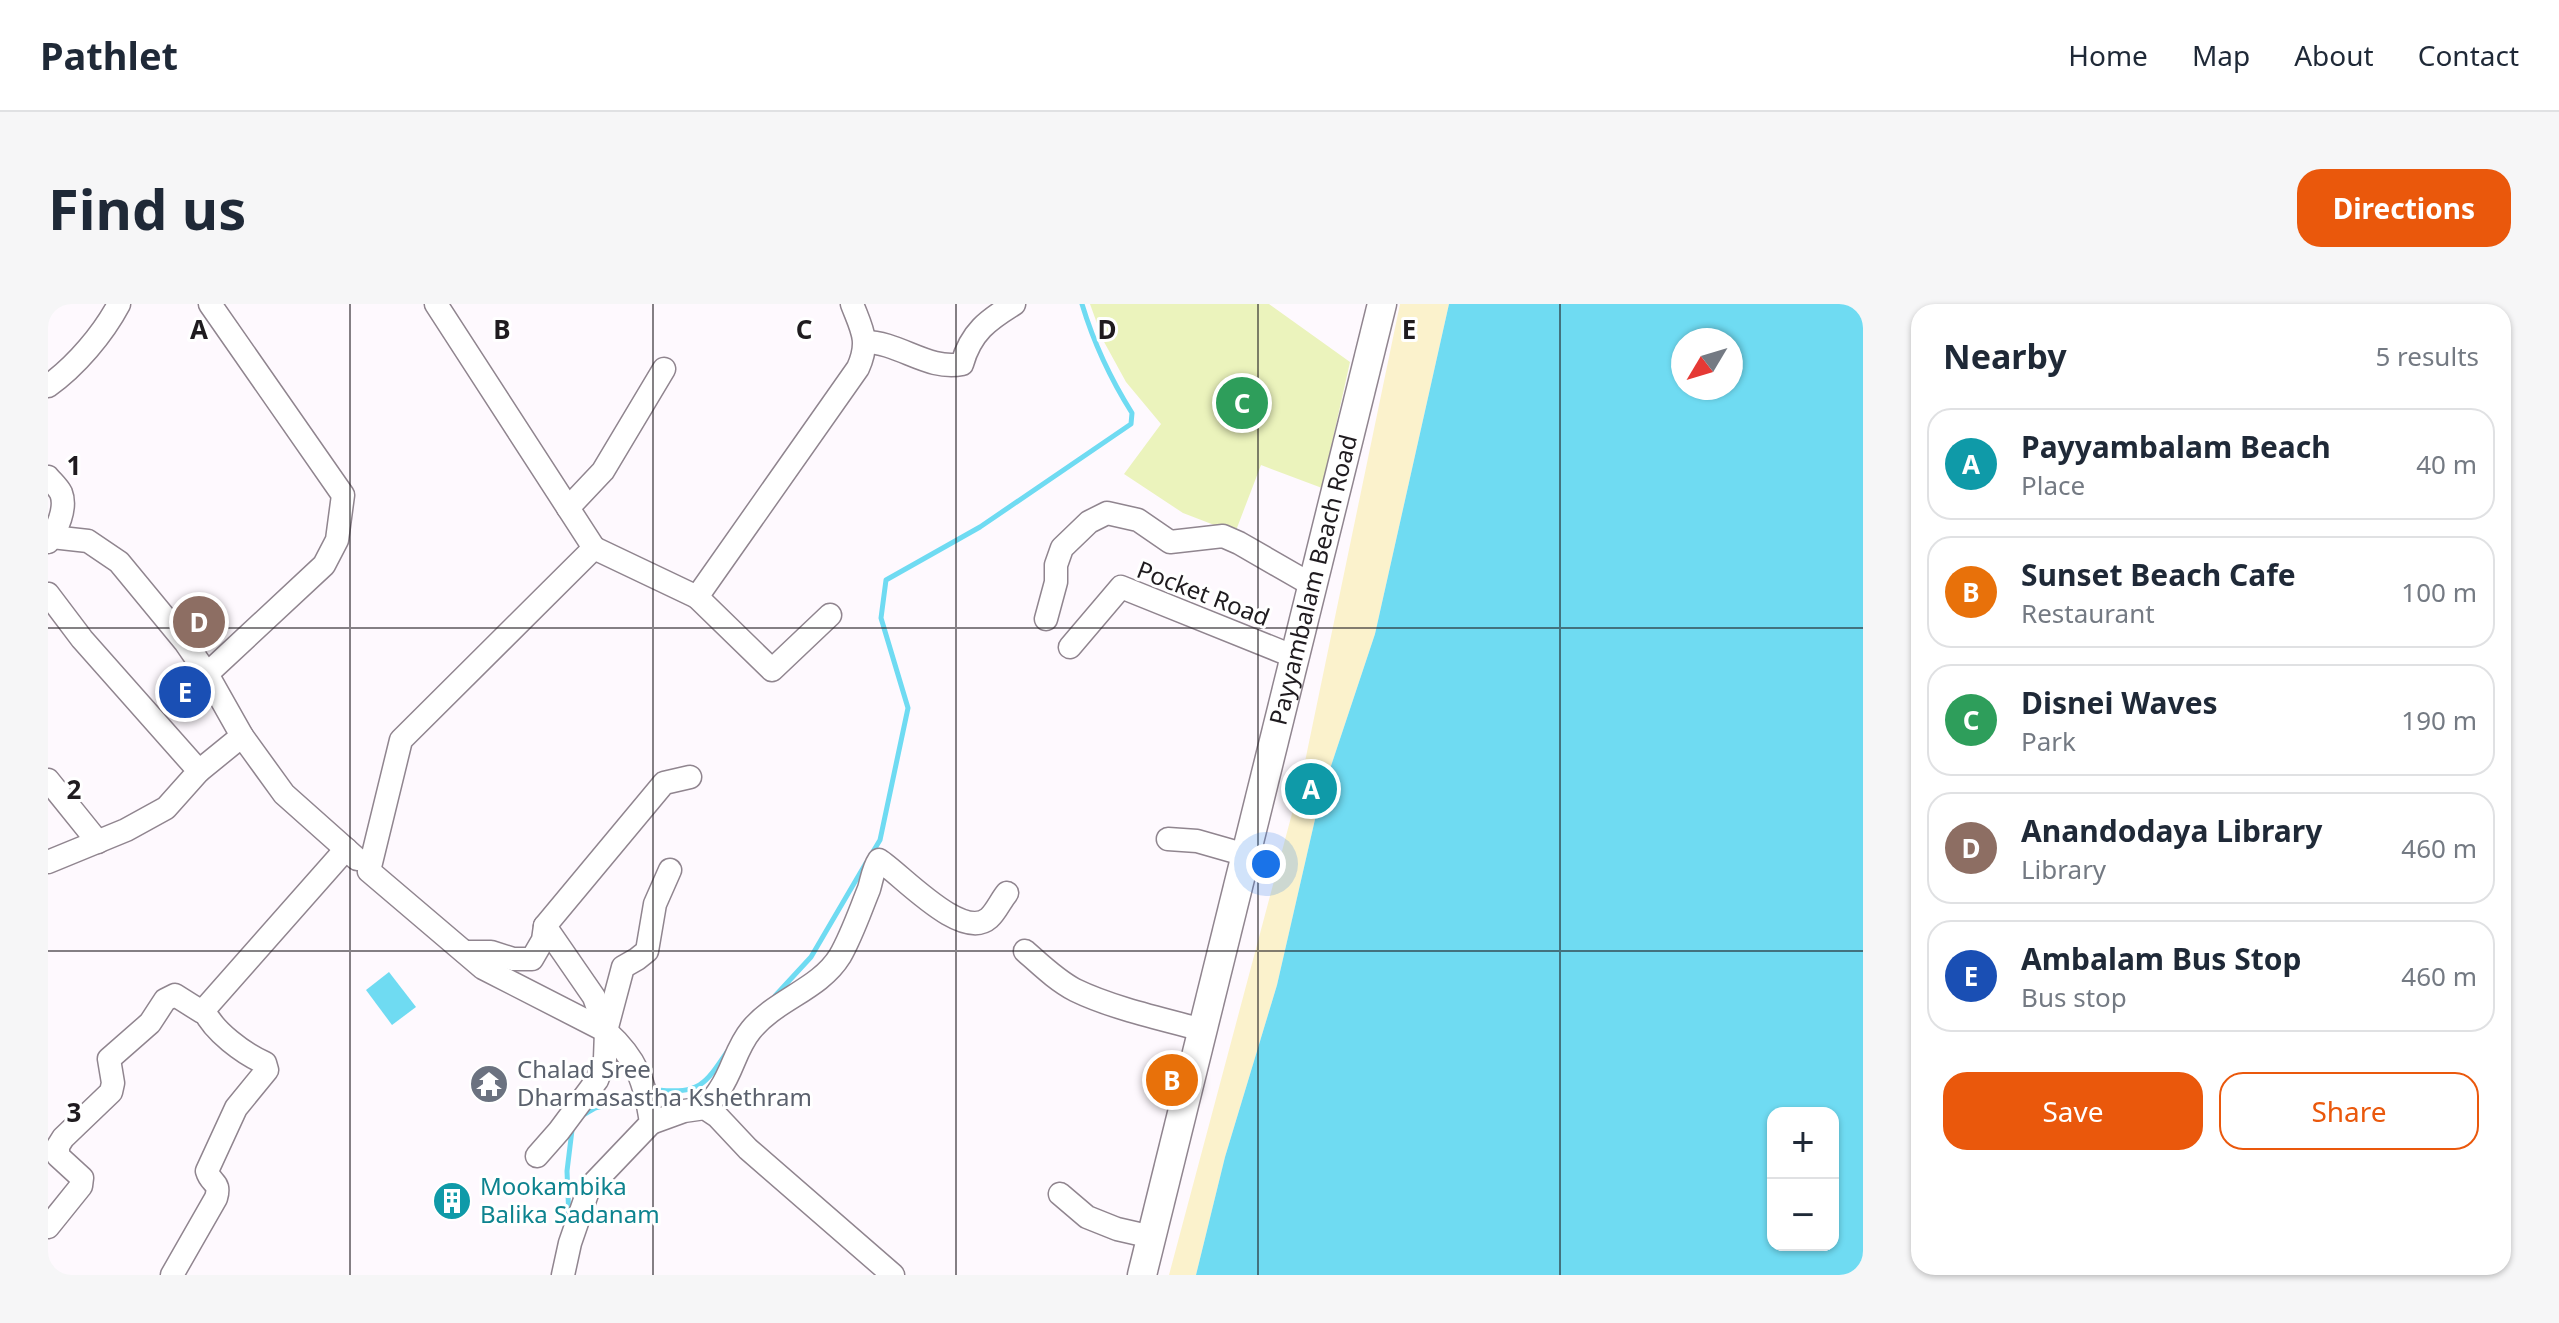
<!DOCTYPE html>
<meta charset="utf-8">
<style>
body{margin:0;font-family:"Noto Sans",sans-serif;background:#f6f6f7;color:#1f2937}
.controls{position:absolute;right:24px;bottom:24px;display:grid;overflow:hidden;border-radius:16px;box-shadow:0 2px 6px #0004}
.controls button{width:72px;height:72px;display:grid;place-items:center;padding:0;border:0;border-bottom:2px solid #e0e1e3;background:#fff;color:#1f2937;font:40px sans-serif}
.compass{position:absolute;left:1623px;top:24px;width:72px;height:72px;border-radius:50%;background:#fff;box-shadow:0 2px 6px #0004;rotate:232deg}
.you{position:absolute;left:1218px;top:560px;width:28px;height:28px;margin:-20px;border:6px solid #fff;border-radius:50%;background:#1a73e8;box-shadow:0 0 0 12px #1a73e833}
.badge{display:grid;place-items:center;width:52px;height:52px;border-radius:50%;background:#ea580c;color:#fff;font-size:26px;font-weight:700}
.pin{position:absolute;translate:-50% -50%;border:4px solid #fff;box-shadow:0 2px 8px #0006}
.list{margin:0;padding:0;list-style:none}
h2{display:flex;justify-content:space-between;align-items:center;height:104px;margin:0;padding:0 32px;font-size:34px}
h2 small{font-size:26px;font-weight:400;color:#747a83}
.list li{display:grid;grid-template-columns:52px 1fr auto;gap:24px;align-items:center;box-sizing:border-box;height:112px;margin:0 16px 16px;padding:0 16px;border:2px solid #e0e1e3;border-radius:24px}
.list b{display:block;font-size:30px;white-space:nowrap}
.list p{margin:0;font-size:26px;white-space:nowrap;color:#747a83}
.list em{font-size:26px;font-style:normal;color:#747a83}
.actions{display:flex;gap:16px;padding:24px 32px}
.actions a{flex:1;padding:18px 0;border:2px solid #ea580c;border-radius:24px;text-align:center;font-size:28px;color:#ea580c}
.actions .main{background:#ea580c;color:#fff}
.map{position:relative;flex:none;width:1815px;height:971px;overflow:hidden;border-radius:24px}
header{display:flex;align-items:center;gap:48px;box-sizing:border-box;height:112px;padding:0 40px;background:#fff;border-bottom:2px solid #e0e1e3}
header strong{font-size:38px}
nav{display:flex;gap:44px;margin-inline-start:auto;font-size:28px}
.intro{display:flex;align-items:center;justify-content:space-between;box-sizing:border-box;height:192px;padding:0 48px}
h1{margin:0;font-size:56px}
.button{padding:20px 36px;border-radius:24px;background:#ea580c;color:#fff;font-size:28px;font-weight:700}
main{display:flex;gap:48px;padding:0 48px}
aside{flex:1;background:#fff;border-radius:24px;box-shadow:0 2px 6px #0004}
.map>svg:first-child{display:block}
.green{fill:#ebf3bc}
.sand{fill:#fbf2cc}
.water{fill:#6fdbf2;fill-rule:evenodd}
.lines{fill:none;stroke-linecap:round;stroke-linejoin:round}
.stream{stroke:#6fdbf2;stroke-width:5}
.minor-casing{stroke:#90858f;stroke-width:25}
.major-casing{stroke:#90858f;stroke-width:31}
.minor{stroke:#fff;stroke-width:22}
.major{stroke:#fff;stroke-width:28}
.grid{fill:none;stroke:#1f1b1f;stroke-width:2;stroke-opacity:0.55}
.labels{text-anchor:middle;stroke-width:6;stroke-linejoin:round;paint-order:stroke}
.street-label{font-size:24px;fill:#1f1b1f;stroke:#fff}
.worship-label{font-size:24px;fill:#5b616d;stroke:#fff;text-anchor:start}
.culture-label{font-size:24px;fill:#0d838f;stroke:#fff;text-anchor:start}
.grid-label{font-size:26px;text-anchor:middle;font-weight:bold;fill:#1f1b1f;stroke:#fff;stroke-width:6;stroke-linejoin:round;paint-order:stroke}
</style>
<header>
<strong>Pathlet</strong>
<nav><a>Home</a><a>Map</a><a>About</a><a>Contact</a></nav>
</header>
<div class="intro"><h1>Find us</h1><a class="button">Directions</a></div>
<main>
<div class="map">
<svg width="1815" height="971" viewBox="0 0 1815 971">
<rect width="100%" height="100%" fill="#fef9fe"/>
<polygon class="green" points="1042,0 1221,0 1302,58 1274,184 1213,161 1187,229 1135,209 1076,170 1113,120 1078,78 1055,36"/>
<polygon class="sand" points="1352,0 1401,0 1327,330 1271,498 1229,681 1177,853 1148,971 1121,971 1254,472"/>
<g class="water">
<path d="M1401,0H1815V971H1148L1177,853L1229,681L1271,498L1327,330ZM1635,36H1683V84H1635ZM1725,809H1785V941H1725Z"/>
<polygon points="341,668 368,703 344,721 318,686"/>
</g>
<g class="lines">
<g class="stream">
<path d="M823,551L832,536L860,404L833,314L838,276L932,223L1083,120L1084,109C1062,74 1046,40 1034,0"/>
<polyline points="727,692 763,653 818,559"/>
<path d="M610,786C651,790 657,781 679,748"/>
<polyline points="535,811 547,804 583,794"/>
<polyline points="521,915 519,867 524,826"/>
</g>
<g class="minor-casing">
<g id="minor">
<polyline points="388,0 546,244"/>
<path d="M817,38C851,38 880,67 914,60C923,28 940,16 966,0"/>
<path d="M0,82C28,62 55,30 71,0"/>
<path d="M0,173C4,178 10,183 13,189C19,204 9,226 0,238"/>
<polyline points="520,204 555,167 616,65"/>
<polyline points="4,233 40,237 71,258 137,338 159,370 194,432"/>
<polyline points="0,290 34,335 151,467 118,504 78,526 0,558"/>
<polyline points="649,293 724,366 782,311"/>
<polyline points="998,315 1008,278 1008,261 1014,244 1041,218 1059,209 1090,216 1122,238 1175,232 1191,239 1264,281"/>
<polyline points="1022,343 1073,283 1247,353"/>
<polyline points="159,370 276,261 289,236 295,191 162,0"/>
<polyline points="151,467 194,432 236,490 309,555"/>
<polyline points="0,476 50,538"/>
<polyline points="1120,535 1149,537 1198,551"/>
<path d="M977,647C993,661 1008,676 1027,686C1064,704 1114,715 1155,726"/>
<polyline points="417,648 443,648 465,655 484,655 495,636 497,622"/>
<polyline points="558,727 546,693 497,622 616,479 642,473"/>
<path d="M657,804C662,798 668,792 672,785C685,766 688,744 703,726C728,695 771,686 792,652C804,631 812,607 821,585C824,575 825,565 831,556C853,570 914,638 941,614C948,608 953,596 959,589"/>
<polyline points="603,819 636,807 657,804 669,812 700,845 845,971"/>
<polyline points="489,852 511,827 549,776 557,755 558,727 575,663 589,655 599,647 607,600 622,566"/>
<polyline points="1012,890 1039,913 1069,925 1104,933"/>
<polyline points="0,923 33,882 34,874 10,852 10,842 15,834 63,788 65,779 61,755 102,719 117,696 127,691 154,708 298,545"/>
<path d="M124,971L168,894C173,877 163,881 159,867L188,804L219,766L217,759C196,750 165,727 156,706"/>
<path d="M515,971L522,939L541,884L603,819C597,778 589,755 558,727L435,664L321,567L353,436L546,244L649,293L810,64C822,37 814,26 804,0"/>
</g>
</g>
<g class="major-casing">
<g id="major">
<path id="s1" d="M1094,971L1334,0"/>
</g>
</g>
<use href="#minor" class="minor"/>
<use href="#major" class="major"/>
</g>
<path class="grid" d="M302,0V971M605,0V971M908,0V971M1210,0V971M1512,0V971M0,324H1815M0,647H1815"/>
<defs>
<g id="temple-disc" transform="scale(2)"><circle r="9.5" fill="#6b7280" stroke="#fff"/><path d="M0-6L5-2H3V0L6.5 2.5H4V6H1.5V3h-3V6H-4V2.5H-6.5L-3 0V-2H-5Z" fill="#fff"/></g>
<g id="building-disc" transform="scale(2)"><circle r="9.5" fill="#0f9aa8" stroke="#fff"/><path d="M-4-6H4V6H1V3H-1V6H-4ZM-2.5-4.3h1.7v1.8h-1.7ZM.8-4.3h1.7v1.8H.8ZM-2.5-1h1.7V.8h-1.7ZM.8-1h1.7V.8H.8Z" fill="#fff"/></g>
</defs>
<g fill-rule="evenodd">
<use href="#temple-disc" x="441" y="780"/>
<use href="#building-disc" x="404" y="897"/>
</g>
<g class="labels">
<g class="street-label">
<text dy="8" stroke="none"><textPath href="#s1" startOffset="716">Payyambalam Beach Road</textPath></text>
<text transform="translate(1155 290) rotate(21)" y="8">Pocket Road</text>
</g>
<g class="worship-label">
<text x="469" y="774">Chalad Sree<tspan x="469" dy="28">Dharmasastha Kshethram</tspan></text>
</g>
<g class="culture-label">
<text x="432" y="891">Mookambika<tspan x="432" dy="28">Balika Sadanam</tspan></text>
</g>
</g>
<g class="grid-label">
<text x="151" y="35">A</text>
<text x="454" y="35">B</text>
<text x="756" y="35">C</text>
<text x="1059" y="35">D</text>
<text x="1361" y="35">E</text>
<text x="26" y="171">1</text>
<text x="26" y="495">2</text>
<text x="26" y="818">3</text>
</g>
</svg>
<div class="controls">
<button>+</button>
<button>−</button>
</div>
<svg class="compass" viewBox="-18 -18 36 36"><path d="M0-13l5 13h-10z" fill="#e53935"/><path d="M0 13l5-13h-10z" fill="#747a83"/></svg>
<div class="you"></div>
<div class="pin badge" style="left:1263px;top:485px;background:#0f9aa8">A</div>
<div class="pin badge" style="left:1124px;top:776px;background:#e8710a">B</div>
<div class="pin badge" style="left:1194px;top:99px;background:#2e9e5b">C</div>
<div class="pin badge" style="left:151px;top:318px;background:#8d6e63">D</div>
<div class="pin badge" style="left:137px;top:388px;background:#1a4fb4">E</div>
</div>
<aside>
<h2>Nearby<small>5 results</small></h2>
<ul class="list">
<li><span class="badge" style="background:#0f9aa8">A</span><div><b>Payyambalam Beach</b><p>Place</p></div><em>40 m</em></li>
<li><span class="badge" style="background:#e8710a">B</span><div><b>Sunset Beach Cafe</b><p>Restaurant</p></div><em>100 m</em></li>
<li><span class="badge" style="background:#2e9e5b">C</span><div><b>Disnei Waves</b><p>Park</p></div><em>190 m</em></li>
<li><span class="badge" style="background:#8d6e63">D</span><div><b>Anandodaya Library</b><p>Library</p></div><em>460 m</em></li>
<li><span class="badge" style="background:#1a4fb4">E</span><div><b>Ambalam Bus Stop</b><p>Bus stop</p></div><em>460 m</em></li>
</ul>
<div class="actions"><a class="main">Save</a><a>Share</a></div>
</aside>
</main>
